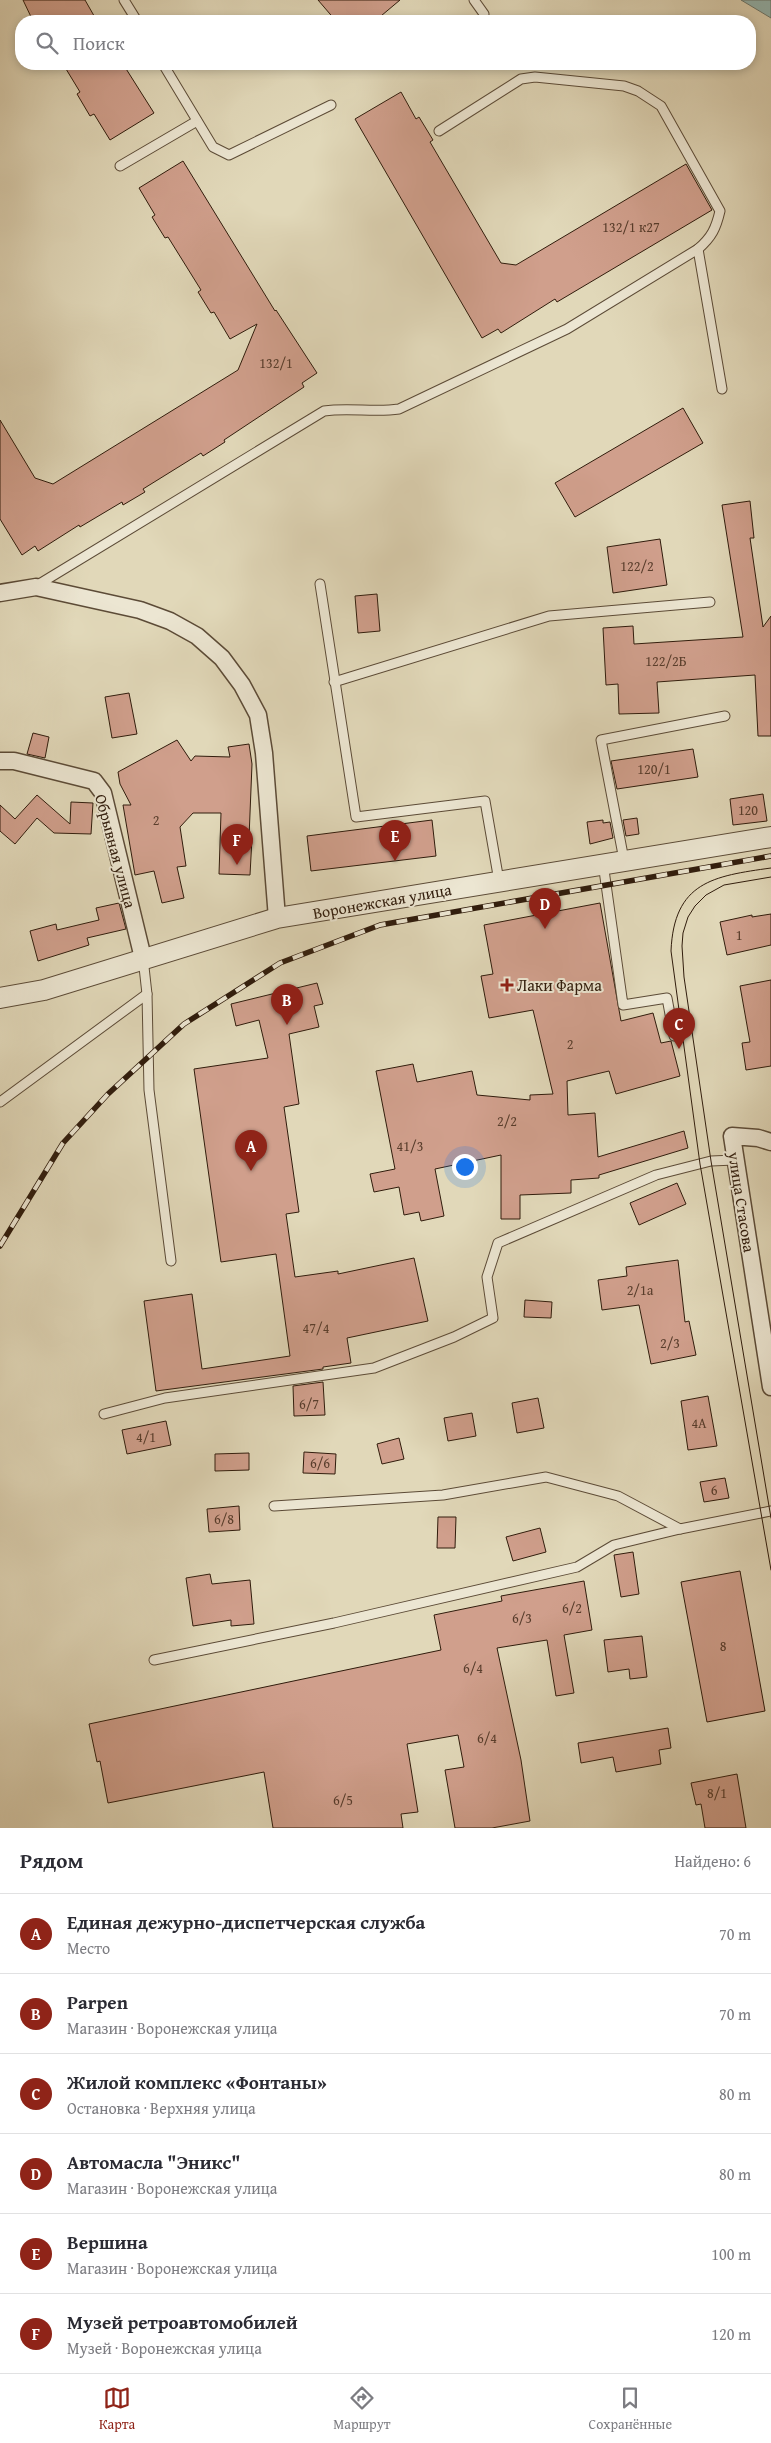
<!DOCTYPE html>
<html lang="ru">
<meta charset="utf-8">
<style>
body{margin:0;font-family:"Gentium Book Plus",serif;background:#f7f7f7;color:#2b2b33}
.you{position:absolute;left:464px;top:1166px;width:18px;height:18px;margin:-12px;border:4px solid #fff;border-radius:50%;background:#1a73e8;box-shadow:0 0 0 8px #1a73e833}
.badge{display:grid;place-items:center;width:32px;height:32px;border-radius:50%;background:#8f2418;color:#fff;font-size:16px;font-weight:700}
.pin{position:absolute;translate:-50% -41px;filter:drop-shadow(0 1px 2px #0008)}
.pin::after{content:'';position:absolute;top:26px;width:18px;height:15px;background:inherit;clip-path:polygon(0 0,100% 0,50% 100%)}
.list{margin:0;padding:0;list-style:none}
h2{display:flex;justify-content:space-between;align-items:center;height:65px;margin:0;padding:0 20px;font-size:21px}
h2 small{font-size:16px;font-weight:400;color:#7c7c81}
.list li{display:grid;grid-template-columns:32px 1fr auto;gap:15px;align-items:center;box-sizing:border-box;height:80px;padding:0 20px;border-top:1px solid #e1e1e2}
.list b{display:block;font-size:19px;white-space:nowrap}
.list p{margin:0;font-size:16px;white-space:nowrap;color:#7c7c81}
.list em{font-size:16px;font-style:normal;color:#7c7c81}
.icon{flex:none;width:28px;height:28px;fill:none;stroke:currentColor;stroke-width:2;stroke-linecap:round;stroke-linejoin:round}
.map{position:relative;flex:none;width:771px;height:1828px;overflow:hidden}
.search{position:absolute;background:#fff;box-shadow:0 2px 8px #0003;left:15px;right:15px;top:15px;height:55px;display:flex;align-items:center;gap:12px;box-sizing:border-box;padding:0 18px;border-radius:20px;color:#7c7c81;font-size:19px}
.sheet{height:545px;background:#fff}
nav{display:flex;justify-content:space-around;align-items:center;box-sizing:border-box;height:70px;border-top:1px solid #e1e1e2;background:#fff;font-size:14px;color:#7c7c81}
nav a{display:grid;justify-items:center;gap:2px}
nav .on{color:#8f2418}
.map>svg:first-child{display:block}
.water{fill:#95b9b4;stroke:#6d7a71}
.building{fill:#d09f8c;stroke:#301c0c}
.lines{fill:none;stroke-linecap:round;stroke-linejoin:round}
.service-casing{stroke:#5c4b37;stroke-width:11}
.minor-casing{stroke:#5c4b37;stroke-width:19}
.tertiary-casing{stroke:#5c4b37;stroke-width:22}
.service{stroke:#ece6d2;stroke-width:9}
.minor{stroke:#ece6d2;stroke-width:16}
.tertiary{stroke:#ece6d2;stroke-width:20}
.tram{stroke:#301c0c;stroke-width:1}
.rail-casing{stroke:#301c0c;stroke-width:5.5}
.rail{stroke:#ece6d2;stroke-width:4;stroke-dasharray:11;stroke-linecap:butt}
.poi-dot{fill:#8f2418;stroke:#ece6d2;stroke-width:2}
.labels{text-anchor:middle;stroke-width:4;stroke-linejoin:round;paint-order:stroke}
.number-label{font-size:14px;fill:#583d2c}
.street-label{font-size:16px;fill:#301c0c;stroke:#ece6d2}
.poi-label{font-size:16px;fill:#301c0c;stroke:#ece6d2;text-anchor:start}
</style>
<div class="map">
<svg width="771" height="1828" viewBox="0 0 771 1828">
<rect width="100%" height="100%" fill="#e1d8b9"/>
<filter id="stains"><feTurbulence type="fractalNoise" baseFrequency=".004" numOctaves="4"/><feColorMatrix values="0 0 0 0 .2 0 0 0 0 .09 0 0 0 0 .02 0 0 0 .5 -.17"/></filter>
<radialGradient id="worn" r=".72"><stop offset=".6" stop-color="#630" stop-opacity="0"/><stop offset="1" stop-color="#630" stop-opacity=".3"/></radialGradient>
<polygon class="water" points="741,0 771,0 771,18"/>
<g class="building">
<polygon points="23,0 85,0 97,21 33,21"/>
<polygon points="318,0 400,0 375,21 336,21"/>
<polygon points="63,64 123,64 154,113 110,140 94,114 90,116 77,94 80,92"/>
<polygon points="401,92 416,119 419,117 433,140 430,142 501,263 516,265 686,164 712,210 557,302 555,299 501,333 498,329 482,338 355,119"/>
<polygon points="183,161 275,311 276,310 317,373 302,383 304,387 224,440 225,442 203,456 201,453 143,489 145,492 123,505 122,502 80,527 79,525 38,551 35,546 22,555 0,519 0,420 35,478 53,484 238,370 257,324 230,339 214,312 211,313 198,292 201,290 168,237 165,238 152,217 155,215 139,188"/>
<polygon points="683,408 703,443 575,517 555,483"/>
<polygon points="750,501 754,538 750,538 763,627 771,616 771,736 758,736 755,675 657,682 659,713 619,714 618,684 606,685 603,628 633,626 634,644 743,637 722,505"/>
<polygon points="660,539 667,585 613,593 607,547"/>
<polygon points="377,594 380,631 358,633 355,596"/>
<polygon points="129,693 137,734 112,738 105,697"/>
<polygon points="33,733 49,737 45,758 27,754"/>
<polygon points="177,740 191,761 195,756 230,757 228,747 249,744 252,764 249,838 252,838 250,875 219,874 221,813 193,813 180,827 186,866 177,867 184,898 162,903 154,871 135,875 123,805 131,805 120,784 118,772"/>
<polygon points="693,749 698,777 617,789 611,761"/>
<polygon points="763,794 767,821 733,825 730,799"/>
<polygon points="37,795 70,824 71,802 93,803 91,834 54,833 37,818 15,844 0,831 0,805 15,819"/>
<polygon points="637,818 639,834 626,836 623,820"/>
<polygon points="432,820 436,856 311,871 307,836"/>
<polygon points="603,820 603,823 610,822 613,838 590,844 587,822"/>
<polygon points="119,903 126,929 87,938 89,945 38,961 30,931 56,924 57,930 99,920 96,908"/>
<polygon points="600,903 621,1021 653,1013 661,1043 671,1041 680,1076 616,1094 609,1071 567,1081 568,1115 595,1113 598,1157 684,1131 688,1148 599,1175 599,1178 571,1180 571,1193 520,1195 520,1219 501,1219 501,1155 435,1169 444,1216 421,1221 419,1212 404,1215 399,1187 374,1192 370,1174 395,1169 376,1071 413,1064 417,1082 472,1071 477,1095 530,1100 530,1095 553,1094 533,1010 489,1018 481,976 493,974 484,925"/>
<polygon points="771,914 771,945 727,955 720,922 752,915 752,917"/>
<polygon points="771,980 771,1066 746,1070 742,1043 750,1042 740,986"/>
<polygon points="317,983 323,1004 314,1006 319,1027 289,1034 299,1104 284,1107 299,1212 286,1214 295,1277 338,1271 338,1274 414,1258 428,1321 347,1338 351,1363 323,1367 323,1369 156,1391 144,1301 192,1294 202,1369 290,1356 276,1254 221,1262 194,1069 268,1058 259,1020 236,1026 231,1004"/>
<polygon points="677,1183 686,1204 639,1225 630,1203"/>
<polygon points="678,1260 685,1322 689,1321 696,1355 651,1364 639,1305 602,1310 598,1280 627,1276 626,1267"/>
<polygon points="525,1300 552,1302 551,1318 524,1317"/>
<polygon points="323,1382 325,1415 294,1416 293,1386"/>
<polygon points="708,1396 717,1446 688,1450 681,1401"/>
<polygon points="538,1398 544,1428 517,1433 512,1403"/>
<polygon points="472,1413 476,1436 448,1441 444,1418"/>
<polygon points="166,1421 171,1445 127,1454 122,1430"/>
<polygon points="399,1438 404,1459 382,1464 377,1444"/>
<polygon points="304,1452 336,1454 335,1474 303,1473"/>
<polygon points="249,1453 249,1470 215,1471 215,1454"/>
<polygon points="725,1478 729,1498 704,1502 700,1482"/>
<polygon points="239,1506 240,1530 209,1532 207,1509"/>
<polygon points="438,1517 456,1517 455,1548 437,1548"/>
<polygon points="540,1528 546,1552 513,1561 506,1537"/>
<polygon points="633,1552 639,1594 621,1597 614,1555"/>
<polygon points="740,1571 765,1711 707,1722 681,1582"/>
<polygon points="210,1574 212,1584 250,1580 254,1624 231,1626 231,1620 193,1626 186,1578"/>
<polygon points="584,1581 592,1630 564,1635 574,1693 556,1696 547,1640 497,1648 521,1760 530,1821 492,1828 455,1828 445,1770 464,1767 458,1735 407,1744 418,1812 401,1814 403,1828 273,1828 264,1772 108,1803 100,1761 97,1762 89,1724 441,1650 434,1615 502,1601 501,1596"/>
<polygon points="642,1636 647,1677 630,1679 629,1669 608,1672 604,1640"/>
<polygon points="668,1728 671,1748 659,1750 661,1764 616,1772 613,1757 581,1763 578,1743"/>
<polygon points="737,1774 746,1828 705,1828 701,1804 696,1805 691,1783"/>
</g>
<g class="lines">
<g class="service-casing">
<g id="service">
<polyline points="124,0 137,21"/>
<polyline points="474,0 484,14"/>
<polyline points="163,64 213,147 229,155 331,105"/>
<polyline points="120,166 197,121"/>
<polyline points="698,249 722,389"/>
<polyline points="320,584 356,817 485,801 499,881"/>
<path d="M36,586L324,411C350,407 374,413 399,409L567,329L698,249C712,237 716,228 720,211L661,106L638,91L624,86L535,77L521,79L439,131"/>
<polyline points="334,682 549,616 710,602"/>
<polyline points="624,860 601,740 725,716"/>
<polyline points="603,863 623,1005 667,998 674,1036"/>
<polyline points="143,958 147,994 149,1090 171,1261"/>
<polyline points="0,1102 147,994"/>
<polyline points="104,1414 165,1398 374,1368 454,1337 493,1318 487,1277 498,1243 656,1175 711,1161 735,1160"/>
<polyline points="274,1506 443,1495 546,1477 618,1496 680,1529"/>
<polyline points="154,1660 334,1623 577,1567 614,1545 680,1529 771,1511"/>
</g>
</g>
<g class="minor-casing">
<g id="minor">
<polyline points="0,593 36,587 140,610 170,621 197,636 222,658 242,685 258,715 264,753 277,918"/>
<polyline points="0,761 14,761 94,781 103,793 143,958"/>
<polyline points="771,1142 758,1138 732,1136 771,1387"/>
</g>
</g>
<g class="tertiary-casing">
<polyline id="tertiary" points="0,998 44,990 277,918 771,837"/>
</g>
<use href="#service" class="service"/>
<use href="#minor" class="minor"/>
<use href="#tertiary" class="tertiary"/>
<g class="tram">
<path d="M771,868C713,876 674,882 671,951L700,1164L771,1570"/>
<polyline points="771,877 724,885 706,895 695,906 688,917 683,933 682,946 684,977 711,1161 771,1518"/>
</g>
<g class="rail-casing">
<polyline id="rail" points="0,1246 63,1143 108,1094 184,1024 280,963 380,925 771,856"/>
</g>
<use href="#rail" class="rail"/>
</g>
<path class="poi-dot" d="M504.5 977.5h5v5h5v5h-5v5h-5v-5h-5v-5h5z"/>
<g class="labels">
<g class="number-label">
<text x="631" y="232">132/1 к27</text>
<text x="276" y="368">132/1</text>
<text x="637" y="571">122/2</text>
<text x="666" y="666">122/2Б</text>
<text x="654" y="774">120/1</text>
<text x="748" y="815">120</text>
<text x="156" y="825">2</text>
<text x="739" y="940">1</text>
<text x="570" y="1049">2</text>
<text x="507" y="1126">2/2</text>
<text x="410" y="1151">41/3</text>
<text x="640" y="1295">2/1а</text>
<text x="316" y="1333">47/4</text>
<text x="670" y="1348">2/3</text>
<text x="309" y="1409">6/7</text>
<text x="699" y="1428">4А</text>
<text x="146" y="1442">4/1</text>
<text x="320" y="1468">6/6</text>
<text x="714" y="1495">6</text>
<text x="224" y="1524">6/8</text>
<text x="572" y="1613">6/2</text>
<text x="522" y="1623">6/3</text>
<text x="723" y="1651">8</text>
<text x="473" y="1673">6/4</text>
<text x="487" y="1743">6/4</text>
<text x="717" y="1798">8/1</text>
<text x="343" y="1805">6/5</text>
</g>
<g class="street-label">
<text transform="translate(116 851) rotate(75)" y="6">Обрывная улица</text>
<text transform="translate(382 901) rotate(-10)" y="6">Воронежская улица</text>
<text transform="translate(742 1202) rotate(81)" y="6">улица Стасова</text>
</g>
<g class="poi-label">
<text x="517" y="991">Лаки Фарма</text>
</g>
</g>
<rect width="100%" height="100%" filter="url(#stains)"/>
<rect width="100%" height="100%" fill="url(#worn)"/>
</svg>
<div class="you"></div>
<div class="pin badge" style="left:251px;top:1171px">A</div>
<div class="pin badge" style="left:287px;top:1025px">B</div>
<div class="pin badge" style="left:679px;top:1049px">C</div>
<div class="pin badge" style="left:545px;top:929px">D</div>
<div class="pin badge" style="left:395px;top:861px">E</div>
<div class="pin badge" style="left:237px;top:865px">F</div>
<div class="search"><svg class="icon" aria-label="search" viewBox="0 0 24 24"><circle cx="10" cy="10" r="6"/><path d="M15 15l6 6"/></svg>Поиск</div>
</div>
<section class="sheet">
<h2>Рядом<small>Найдено: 6</small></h2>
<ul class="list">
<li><span class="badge">A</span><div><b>Единая дежурно-диспетчерская служба</b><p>Место</p></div><em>70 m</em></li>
<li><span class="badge">B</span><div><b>Parpen</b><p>Магазин · Воронежская улица</p></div><em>70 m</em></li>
<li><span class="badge">C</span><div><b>Жилой комплекс «Фонтаны»</b><p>Остановка · Верхняя улица</p></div><em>80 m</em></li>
<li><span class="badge">D</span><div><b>Автомасла &quot;Эникс&quot;</b><p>Магазин · Воронежская улица</p></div><em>80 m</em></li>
<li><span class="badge">E</span><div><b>Вершина</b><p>Магазин · Воронежская улица</p></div><em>100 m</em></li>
<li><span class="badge">F</span><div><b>Музей ретроавтомобилей</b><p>Музей · Воронежская улица</p></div><em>120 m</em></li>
</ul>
</section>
<nav>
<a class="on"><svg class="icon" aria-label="map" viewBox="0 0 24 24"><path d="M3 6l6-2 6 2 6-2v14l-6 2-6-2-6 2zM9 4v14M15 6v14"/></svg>Карта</a>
<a><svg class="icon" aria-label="directions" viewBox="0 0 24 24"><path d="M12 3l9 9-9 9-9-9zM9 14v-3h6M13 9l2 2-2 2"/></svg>Маршрут</a>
<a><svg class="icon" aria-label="saved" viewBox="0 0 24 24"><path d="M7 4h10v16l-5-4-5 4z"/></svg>Сохранённые</a>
</nav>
